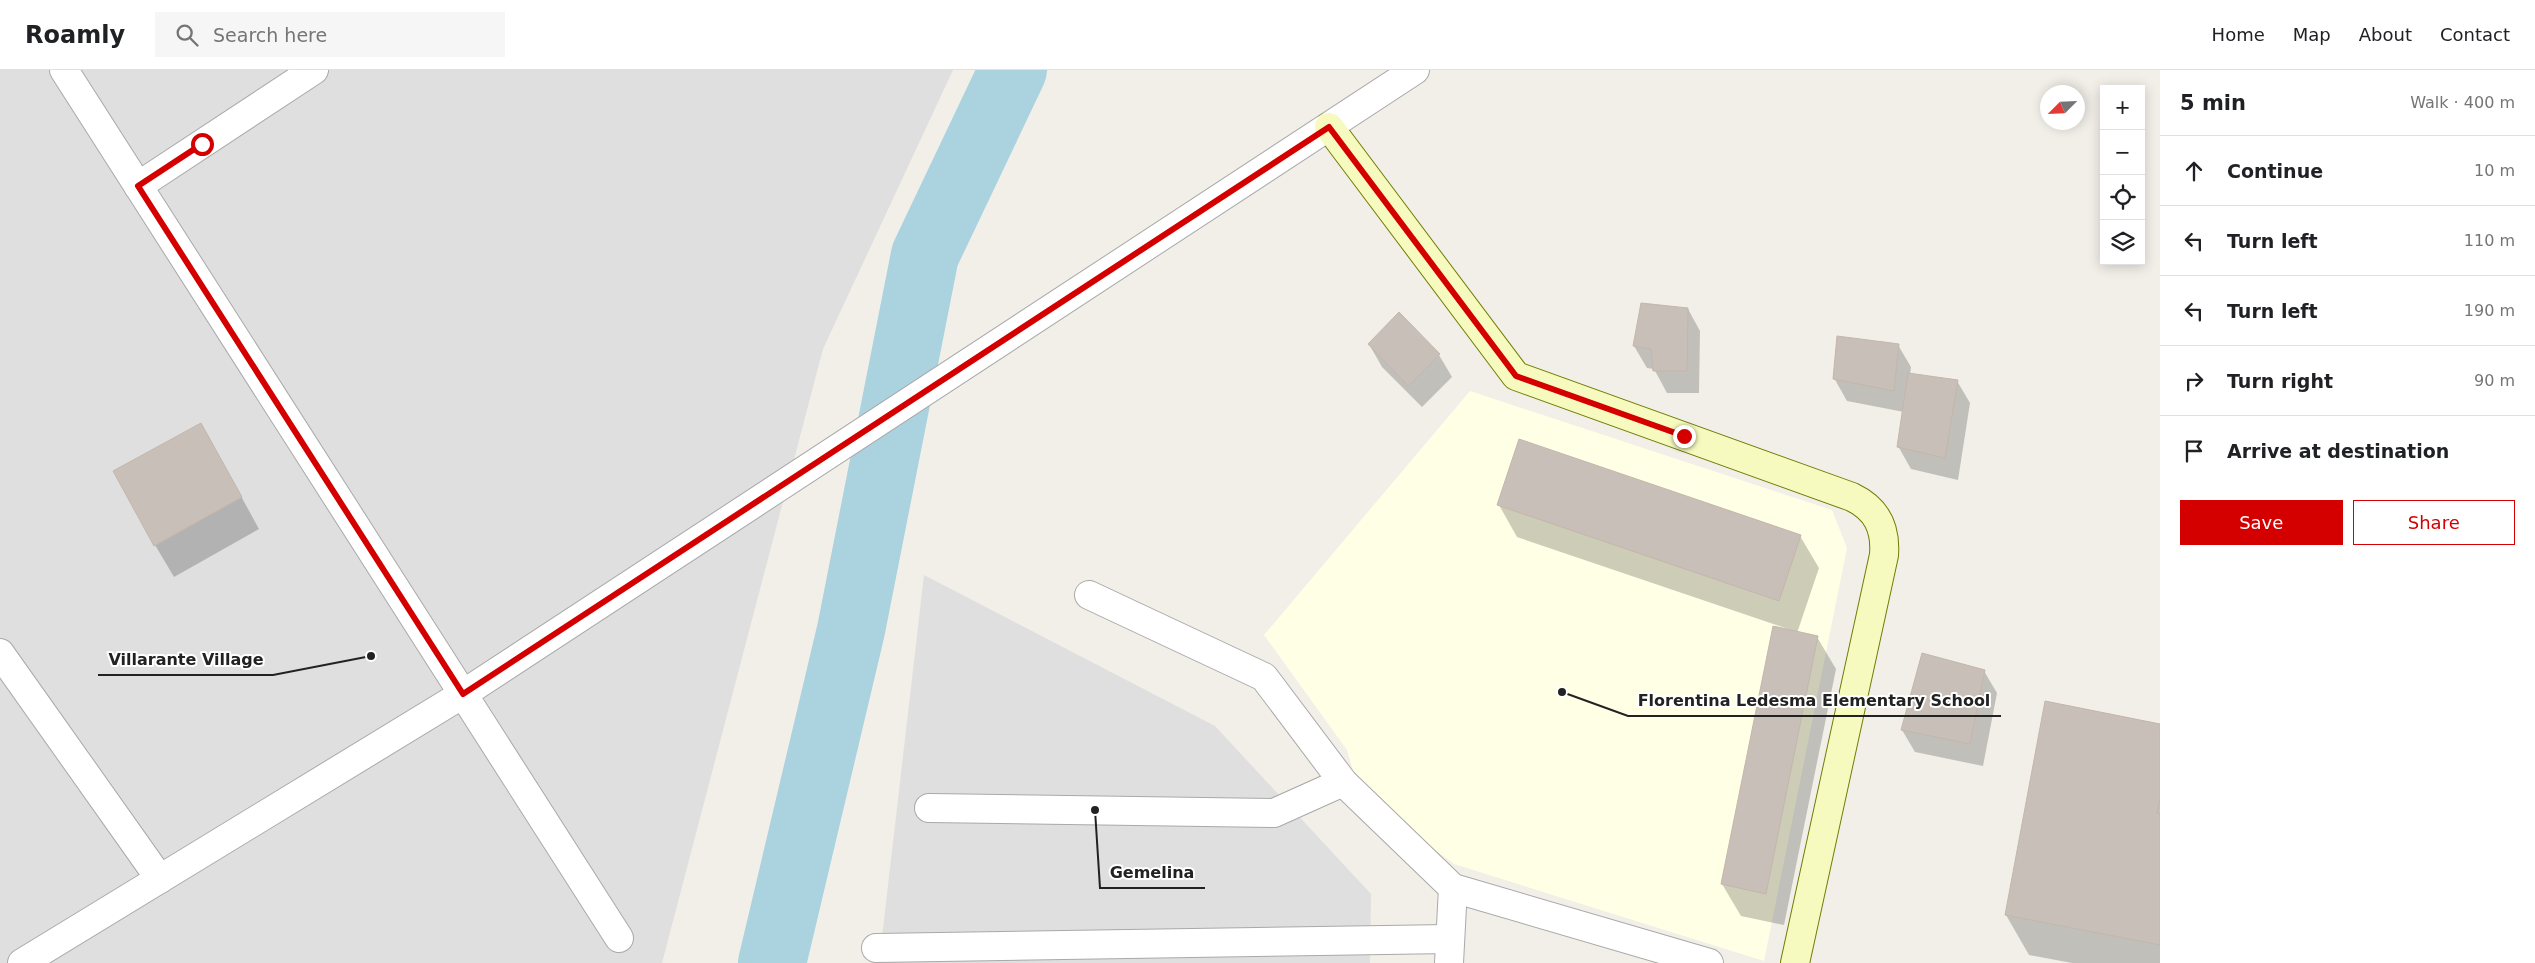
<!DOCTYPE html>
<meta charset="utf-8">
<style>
body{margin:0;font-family:"DejaVu Sans",sans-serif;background:#f6f6f6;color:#202124}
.controls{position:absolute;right:15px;top:15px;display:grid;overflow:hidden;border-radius:0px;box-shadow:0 2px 12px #0003}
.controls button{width:45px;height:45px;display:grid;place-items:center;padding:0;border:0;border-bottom:1px solid #e0e0e0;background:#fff;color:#202124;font:25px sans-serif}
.compass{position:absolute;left:2040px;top:15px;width:45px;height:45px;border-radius:50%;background:#fff;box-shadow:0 2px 12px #0003;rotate:246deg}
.stop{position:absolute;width:15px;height:15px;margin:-11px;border:4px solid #d40000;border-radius:50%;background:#fff}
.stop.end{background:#d40000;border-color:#fff;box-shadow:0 1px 5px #0008}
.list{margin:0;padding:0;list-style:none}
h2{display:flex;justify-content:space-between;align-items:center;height:65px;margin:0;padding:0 20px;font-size:21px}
h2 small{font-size:16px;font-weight:400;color:#757577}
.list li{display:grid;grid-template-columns:32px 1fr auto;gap:15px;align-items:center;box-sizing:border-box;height:70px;padding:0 20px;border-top:1px solid #e0e0e0}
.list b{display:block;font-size:19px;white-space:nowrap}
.list em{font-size:16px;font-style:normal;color:#757577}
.actions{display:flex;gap:10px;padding:15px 20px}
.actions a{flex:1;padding:11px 0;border:1px solid #d40000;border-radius:0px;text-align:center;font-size:18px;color:#d40000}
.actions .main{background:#d40000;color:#fff}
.icon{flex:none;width:28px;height:28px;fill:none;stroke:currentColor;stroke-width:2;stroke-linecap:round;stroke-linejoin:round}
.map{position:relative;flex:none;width:2160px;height:893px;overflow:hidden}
header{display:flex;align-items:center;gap:30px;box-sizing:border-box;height:70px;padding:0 25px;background:#fff;border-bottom:1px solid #e0e0e0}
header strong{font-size:24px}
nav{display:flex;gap:28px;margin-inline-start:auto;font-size:18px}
.search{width:350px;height:45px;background:#f6f6f6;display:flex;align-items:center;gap:12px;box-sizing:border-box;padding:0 18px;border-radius:0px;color:#757577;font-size:19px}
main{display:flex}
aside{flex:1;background:#fff}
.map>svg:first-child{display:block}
.residential{fill:#e0dfdf}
.education{fill:#ffffe5}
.shadow{fill:#0003}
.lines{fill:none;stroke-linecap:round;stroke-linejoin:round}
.river{stroke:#aad3df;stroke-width:68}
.building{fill:#c7bfb8;stroke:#c4b6ab}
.street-casing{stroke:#a9a9a9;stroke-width:30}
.secondary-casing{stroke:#707d05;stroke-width:30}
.street{stroke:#fff;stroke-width:28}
.secondary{stroke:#f7fabf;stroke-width:28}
.route{stroke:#d40000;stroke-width:6}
.leader{fill:none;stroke:#222;stroke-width:2}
.callout-dot{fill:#222;stroke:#fff;stroke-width:2}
.callout-label{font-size:16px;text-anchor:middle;font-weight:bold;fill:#222;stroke:#fff;stroke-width:4;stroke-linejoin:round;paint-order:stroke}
</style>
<header>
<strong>Roamly</strong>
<div class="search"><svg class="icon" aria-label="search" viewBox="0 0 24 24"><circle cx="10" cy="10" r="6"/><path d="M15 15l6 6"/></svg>Search here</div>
<nav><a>Home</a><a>Map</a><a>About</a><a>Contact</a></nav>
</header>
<main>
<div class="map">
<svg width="2160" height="893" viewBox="0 0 2160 893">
<rect width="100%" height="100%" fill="#f2efe9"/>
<g class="residential">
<polygon points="0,0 953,0 823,279 662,893 0,893"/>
<polygon points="924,505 1215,656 1371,824 1370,893 879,893"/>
</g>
<polygon class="education" points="1470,321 1832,440 1847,478 1764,891 1454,794 1360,724 1347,680 1264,565"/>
<g class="shadow">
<polygon points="1688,239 1700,261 1699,323 1667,323 1654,299 1647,298 1634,276"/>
<polygon points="1399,244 1439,285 1452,307 1422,337 1382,297 1369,274"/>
<polygon points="1898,275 1911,297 1910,305 1957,311 1970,333 1958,410 1911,399 1898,376 1904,342 1847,331 1834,308"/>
<polygon points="219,386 259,459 174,507 155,475"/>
<polygon points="1499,435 1800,466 1819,498 1797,563 1817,567 1836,599 1784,855 1741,846 1722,814 1791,560 1517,467"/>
<polygon points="1984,601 1997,623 1983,696 1915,682 1902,660"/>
<polygon points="2160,655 2160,893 2072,893 2029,885 2006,845"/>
</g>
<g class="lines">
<polyline class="river" points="772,893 851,560 925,185 1013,0"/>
</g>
<g class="building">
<polygon points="1641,233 1688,238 1687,301 1653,301 1651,279 1633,276"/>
<polygon points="1399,242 1440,284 1408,316 1368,274"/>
<polygon points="1837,266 1899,274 1894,321 1833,309"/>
<polygon points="1908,303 1958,310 1945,388 1897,377"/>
<polygon points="201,353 242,427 154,476 113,401"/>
<polygon points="1519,369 1801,465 1779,531 1497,435"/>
<polygon points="1773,556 1818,566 1766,824 1721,814"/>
<polygon points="1922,583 1985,600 1970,674 1901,660"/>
<polygon points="2045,631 2160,654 2160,729 2157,743 2160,744 2160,875 2005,845"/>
</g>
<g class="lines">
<g class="street-casing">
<g id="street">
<polyline points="64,0 619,868"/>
<polyline points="138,116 314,0"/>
<polyline points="1089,525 1264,607 1343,712 1453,818 1709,893"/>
<polyline points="0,583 160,809"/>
<polyline points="929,738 1274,743 1343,712"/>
<polyline points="876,878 1450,869"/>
<polyline points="22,893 463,624 1415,0"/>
<polyline points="1449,893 1453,818"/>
</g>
</g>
<g class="secondary-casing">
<path id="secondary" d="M1329,57L1516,306L1852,427C1877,439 1886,458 1884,485L1795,893"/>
</g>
<use href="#street" class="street"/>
<use href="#secondary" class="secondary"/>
</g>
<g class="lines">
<polyline class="route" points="202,74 138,116 463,624 1329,57 1516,306 1684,366"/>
</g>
<path class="leader" d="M371 586L273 605H98M1562 622L1628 646H2001M1095 740L1100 818H1205"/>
<g class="callout-dot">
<circle cx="371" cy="586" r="5"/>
<circle cx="1562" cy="622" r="5"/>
<circle cx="1095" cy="740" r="5"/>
</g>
<g class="callout-label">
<text x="186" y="595">Villarante Village</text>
<text x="1814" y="636">Florentina Ledesma Elementary School</text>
<text x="1152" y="808">Gemelina</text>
</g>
</svg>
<div class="controls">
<button>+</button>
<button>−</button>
<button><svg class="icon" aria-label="locate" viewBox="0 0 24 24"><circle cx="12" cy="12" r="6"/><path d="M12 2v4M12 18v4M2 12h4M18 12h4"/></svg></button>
<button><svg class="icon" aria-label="layers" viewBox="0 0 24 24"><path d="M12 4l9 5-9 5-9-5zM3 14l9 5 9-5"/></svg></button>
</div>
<svg class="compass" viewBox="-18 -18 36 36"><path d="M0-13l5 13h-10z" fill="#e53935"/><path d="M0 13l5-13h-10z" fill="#757577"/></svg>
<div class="stop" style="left:202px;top:74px"></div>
<div class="stop end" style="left:1684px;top:366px"></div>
</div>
<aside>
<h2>5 min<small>Walk · 400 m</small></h2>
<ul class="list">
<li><svg class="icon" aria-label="ahead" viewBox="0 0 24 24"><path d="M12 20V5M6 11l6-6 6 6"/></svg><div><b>Continue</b></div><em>10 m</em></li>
<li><svg class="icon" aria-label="left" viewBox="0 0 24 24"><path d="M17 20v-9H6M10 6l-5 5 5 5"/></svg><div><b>Turn left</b></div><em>110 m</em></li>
<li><svg class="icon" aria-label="left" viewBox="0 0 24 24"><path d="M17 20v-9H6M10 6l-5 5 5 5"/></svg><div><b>Turn left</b></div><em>190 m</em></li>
<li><svg class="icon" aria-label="right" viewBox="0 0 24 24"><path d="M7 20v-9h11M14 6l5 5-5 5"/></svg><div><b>Turn right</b></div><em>90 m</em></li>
<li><svg class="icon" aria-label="arrive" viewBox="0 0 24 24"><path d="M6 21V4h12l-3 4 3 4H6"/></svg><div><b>Arrive at destination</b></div></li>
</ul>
<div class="actions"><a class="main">Save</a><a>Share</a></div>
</aside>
</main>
